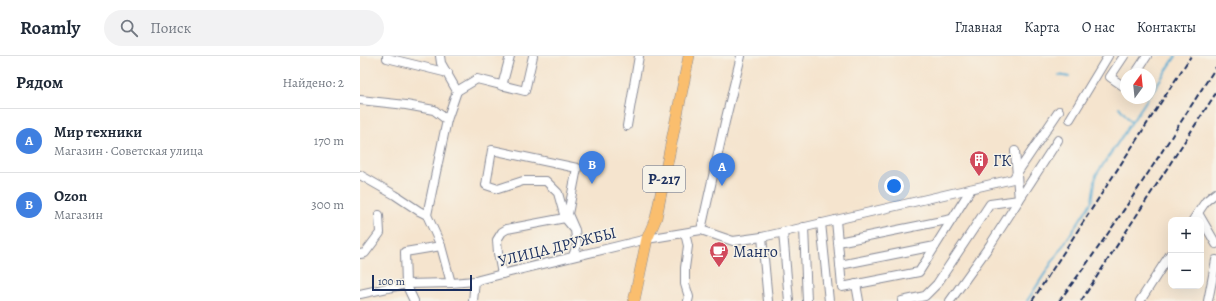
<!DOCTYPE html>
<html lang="ru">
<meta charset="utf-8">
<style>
body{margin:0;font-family:Alegreya,serif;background:#f2f2f3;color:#1f2937}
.controls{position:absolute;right:12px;bottom:12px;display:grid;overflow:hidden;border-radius:8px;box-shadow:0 4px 16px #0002}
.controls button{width:36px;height:36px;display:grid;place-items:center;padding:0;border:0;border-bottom:1px solid #e0e1e3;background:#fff;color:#1f2937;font:20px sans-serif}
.compass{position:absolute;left:760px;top:12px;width:36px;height:36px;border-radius:50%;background:#fff;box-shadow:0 4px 16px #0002;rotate:15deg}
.scale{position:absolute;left:12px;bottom:10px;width:100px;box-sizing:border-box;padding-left:4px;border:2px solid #1b2f5e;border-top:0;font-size:11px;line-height:14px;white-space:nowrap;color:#1b2f5e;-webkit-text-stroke:3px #f7f3e8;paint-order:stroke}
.you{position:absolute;left:534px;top:130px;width:14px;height:14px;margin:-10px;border:3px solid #fff;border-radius:50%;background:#1a73e8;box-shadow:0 0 0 6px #1a73e833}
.badge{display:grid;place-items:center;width:26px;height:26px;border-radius:50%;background:#d1495b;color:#fff;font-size:13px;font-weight:700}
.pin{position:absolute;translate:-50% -33px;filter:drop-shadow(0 1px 2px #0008)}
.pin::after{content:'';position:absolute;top:21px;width:14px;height:12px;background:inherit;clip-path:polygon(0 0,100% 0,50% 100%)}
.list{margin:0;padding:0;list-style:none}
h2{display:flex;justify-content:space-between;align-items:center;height:52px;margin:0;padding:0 16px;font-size:17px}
h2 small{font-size:13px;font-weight:400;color:#747a83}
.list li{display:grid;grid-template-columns:26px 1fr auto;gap:12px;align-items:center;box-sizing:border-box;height:64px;padding:0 16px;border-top:1px solid #e0e1e3}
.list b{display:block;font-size:15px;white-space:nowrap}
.list p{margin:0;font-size:13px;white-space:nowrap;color:#747a83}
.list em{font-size:13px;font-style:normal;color:#747a83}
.icon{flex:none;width:22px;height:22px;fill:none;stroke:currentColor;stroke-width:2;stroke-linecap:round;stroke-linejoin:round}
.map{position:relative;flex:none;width:856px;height:245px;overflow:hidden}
header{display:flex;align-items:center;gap:24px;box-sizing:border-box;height:56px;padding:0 20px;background:#fff;border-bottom:1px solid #e0e1e3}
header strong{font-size:19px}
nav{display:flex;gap:22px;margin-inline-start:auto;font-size:14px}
.search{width:280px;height:36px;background:#f2f2f3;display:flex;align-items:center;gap:10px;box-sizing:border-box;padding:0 14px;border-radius:22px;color:#747a83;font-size:15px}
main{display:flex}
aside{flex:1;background:#fff}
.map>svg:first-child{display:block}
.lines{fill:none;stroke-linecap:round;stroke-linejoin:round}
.stream{stroke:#59acd4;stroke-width:2}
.minor-casing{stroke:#888a96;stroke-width:10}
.highway-casing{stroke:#888a96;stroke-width:12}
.minor{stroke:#fff;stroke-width:8}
.highway{stroke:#fabe6e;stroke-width:11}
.rail{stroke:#1b2f5e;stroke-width:2;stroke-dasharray:6 3;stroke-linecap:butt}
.labels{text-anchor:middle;stroke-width:3;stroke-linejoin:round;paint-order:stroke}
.shield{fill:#f7f3e8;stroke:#5d6a87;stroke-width:1}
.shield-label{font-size:15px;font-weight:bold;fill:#1b2f5e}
.poi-label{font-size:16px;fill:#1b2f5e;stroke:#f7f3e8;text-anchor:start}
.street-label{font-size:16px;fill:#1b2f5e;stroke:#f7f3e8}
</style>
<header>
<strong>Roamly</strong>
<div class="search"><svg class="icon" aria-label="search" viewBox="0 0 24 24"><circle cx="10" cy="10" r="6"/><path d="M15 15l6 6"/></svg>Поиск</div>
<nav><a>Главная</a><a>Карта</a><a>О нас</a><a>Контакты</a></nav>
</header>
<main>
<aside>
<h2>Рядом<small>Найдено: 2</small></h2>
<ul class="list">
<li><span class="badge" style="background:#3f7fe0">A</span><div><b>Мир техники</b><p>Магазин · Советская улица</p></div><em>170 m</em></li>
<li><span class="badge" style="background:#3f7fe0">B</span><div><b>Ozon</b><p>Магазин</p></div><em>300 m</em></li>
</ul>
</aside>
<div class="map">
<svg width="856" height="245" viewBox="0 0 856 245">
<rect width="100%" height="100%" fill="#f7f3e8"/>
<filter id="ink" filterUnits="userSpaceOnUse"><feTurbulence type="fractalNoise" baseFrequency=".025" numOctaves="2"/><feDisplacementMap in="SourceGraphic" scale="8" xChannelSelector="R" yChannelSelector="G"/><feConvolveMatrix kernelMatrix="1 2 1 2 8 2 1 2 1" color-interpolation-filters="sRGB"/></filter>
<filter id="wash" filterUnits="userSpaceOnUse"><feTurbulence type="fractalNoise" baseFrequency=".012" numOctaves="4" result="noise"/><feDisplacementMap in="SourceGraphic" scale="16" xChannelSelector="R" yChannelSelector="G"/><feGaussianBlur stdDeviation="0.9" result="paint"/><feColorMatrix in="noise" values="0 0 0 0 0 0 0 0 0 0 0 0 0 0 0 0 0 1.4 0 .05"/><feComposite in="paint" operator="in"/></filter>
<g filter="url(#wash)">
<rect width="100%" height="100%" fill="#f5e4ce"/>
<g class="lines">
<g class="stream">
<polyline points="699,19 709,21"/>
<polyline points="790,39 816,0"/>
<polyline points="759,51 771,66"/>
<polyline points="667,245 732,145 736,119 788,42"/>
</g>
</g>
</g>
<g filter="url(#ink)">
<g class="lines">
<g class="minor-casing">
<g id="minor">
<polyline points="27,0 27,2 88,17"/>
<polyline points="80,0 81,7 97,35 87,64 67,159 81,190 91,227"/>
<polyline points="764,0 750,21 763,30 766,27"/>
<polyline points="775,18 787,0"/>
<polyline points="142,30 150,0"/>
<polyline points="97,35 117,23 165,35 173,0"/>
<polyline points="0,44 46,49 74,54 87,64"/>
<polyline points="710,63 748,0"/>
<polyline points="267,70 279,0"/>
<polyline points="0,119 35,139 59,155 67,159"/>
<polyline points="838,157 856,188"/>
<polyline points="476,164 482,231 559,216 611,133"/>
<polyline points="833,164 846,145 856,137"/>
<polyline points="461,167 469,245"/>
<polyline points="444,171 447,245"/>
<polyline points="341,174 373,185 402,181 653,123 699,55"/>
<polyline points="423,176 429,245"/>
<polyline points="325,177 328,190 325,212 325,228 329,241 328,245"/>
<polyline points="402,181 408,245"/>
<polyline points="478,186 592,163"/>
<polyline points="0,198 5,197 20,177 19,159"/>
<polyline points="213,200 217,189 215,174 208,158 217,112 132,94 126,129 138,133 163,125 186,125 198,137 205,162 215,174"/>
<polyline points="480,209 575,190"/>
<polyline points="142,218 138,197 137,184 142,176 147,173 205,162"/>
<polyline points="496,228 499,245"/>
<polyline points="0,238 46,228 91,227 115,225 142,218 287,183 341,174 365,66 381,0"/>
<polyline points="54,245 46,228 45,196 81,190"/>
<polyline points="113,245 115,225"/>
<polyline points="542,245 565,240 577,228 630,148 659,144 698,84"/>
<polyline points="590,245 630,189 659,144 655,95"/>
<polyline points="780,245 811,197"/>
<polyline points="848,245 856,204"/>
</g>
</g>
<g class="highway-casing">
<polyline id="highway" points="274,245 287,183 296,162 329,0"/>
</g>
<use href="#minor" class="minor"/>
<use href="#highway" class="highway"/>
<g class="rail">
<polyline points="672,245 831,0"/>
<path d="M699,245C756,171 805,90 856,11"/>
<polyline points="721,245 856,37"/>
</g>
</g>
</g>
<defs>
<g id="building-pin" transform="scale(1)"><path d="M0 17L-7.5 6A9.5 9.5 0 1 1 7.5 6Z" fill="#d1495b" stroke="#f7f3e8"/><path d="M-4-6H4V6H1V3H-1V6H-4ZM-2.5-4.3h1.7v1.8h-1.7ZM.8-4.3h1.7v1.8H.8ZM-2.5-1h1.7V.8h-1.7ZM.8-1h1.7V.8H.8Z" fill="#fff"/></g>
<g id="cafe-pin" transform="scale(1)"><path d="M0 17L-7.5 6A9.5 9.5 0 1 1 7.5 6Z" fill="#d1495b" stroke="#f7f3e8"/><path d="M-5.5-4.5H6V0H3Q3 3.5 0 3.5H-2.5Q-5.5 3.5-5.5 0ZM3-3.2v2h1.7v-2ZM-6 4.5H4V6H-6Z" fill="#fff"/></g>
</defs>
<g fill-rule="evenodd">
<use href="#building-pin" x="619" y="104"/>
<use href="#cafe-pin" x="359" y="195"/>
</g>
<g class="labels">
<rect class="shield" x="283" y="110" width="42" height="26" rx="3"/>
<g class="shield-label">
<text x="304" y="128">Р-217</text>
</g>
<g class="poi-label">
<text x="633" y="110">ГК</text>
<text x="373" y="201">Манго</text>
</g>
<g class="street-label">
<text transform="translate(197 190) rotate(-14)" y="6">УЛИЦА ДРУЖБЫ</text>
</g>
</g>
</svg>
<div class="controls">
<button>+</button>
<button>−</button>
</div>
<svg class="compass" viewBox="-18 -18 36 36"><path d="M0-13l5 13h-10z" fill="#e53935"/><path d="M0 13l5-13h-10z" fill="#747a83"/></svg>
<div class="scale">100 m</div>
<div class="you"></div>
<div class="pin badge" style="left:362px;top:130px;background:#3f7fe0">A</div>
<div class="pin badge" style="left:232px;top:128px;background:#3f7fe0">B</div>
</div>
</main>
